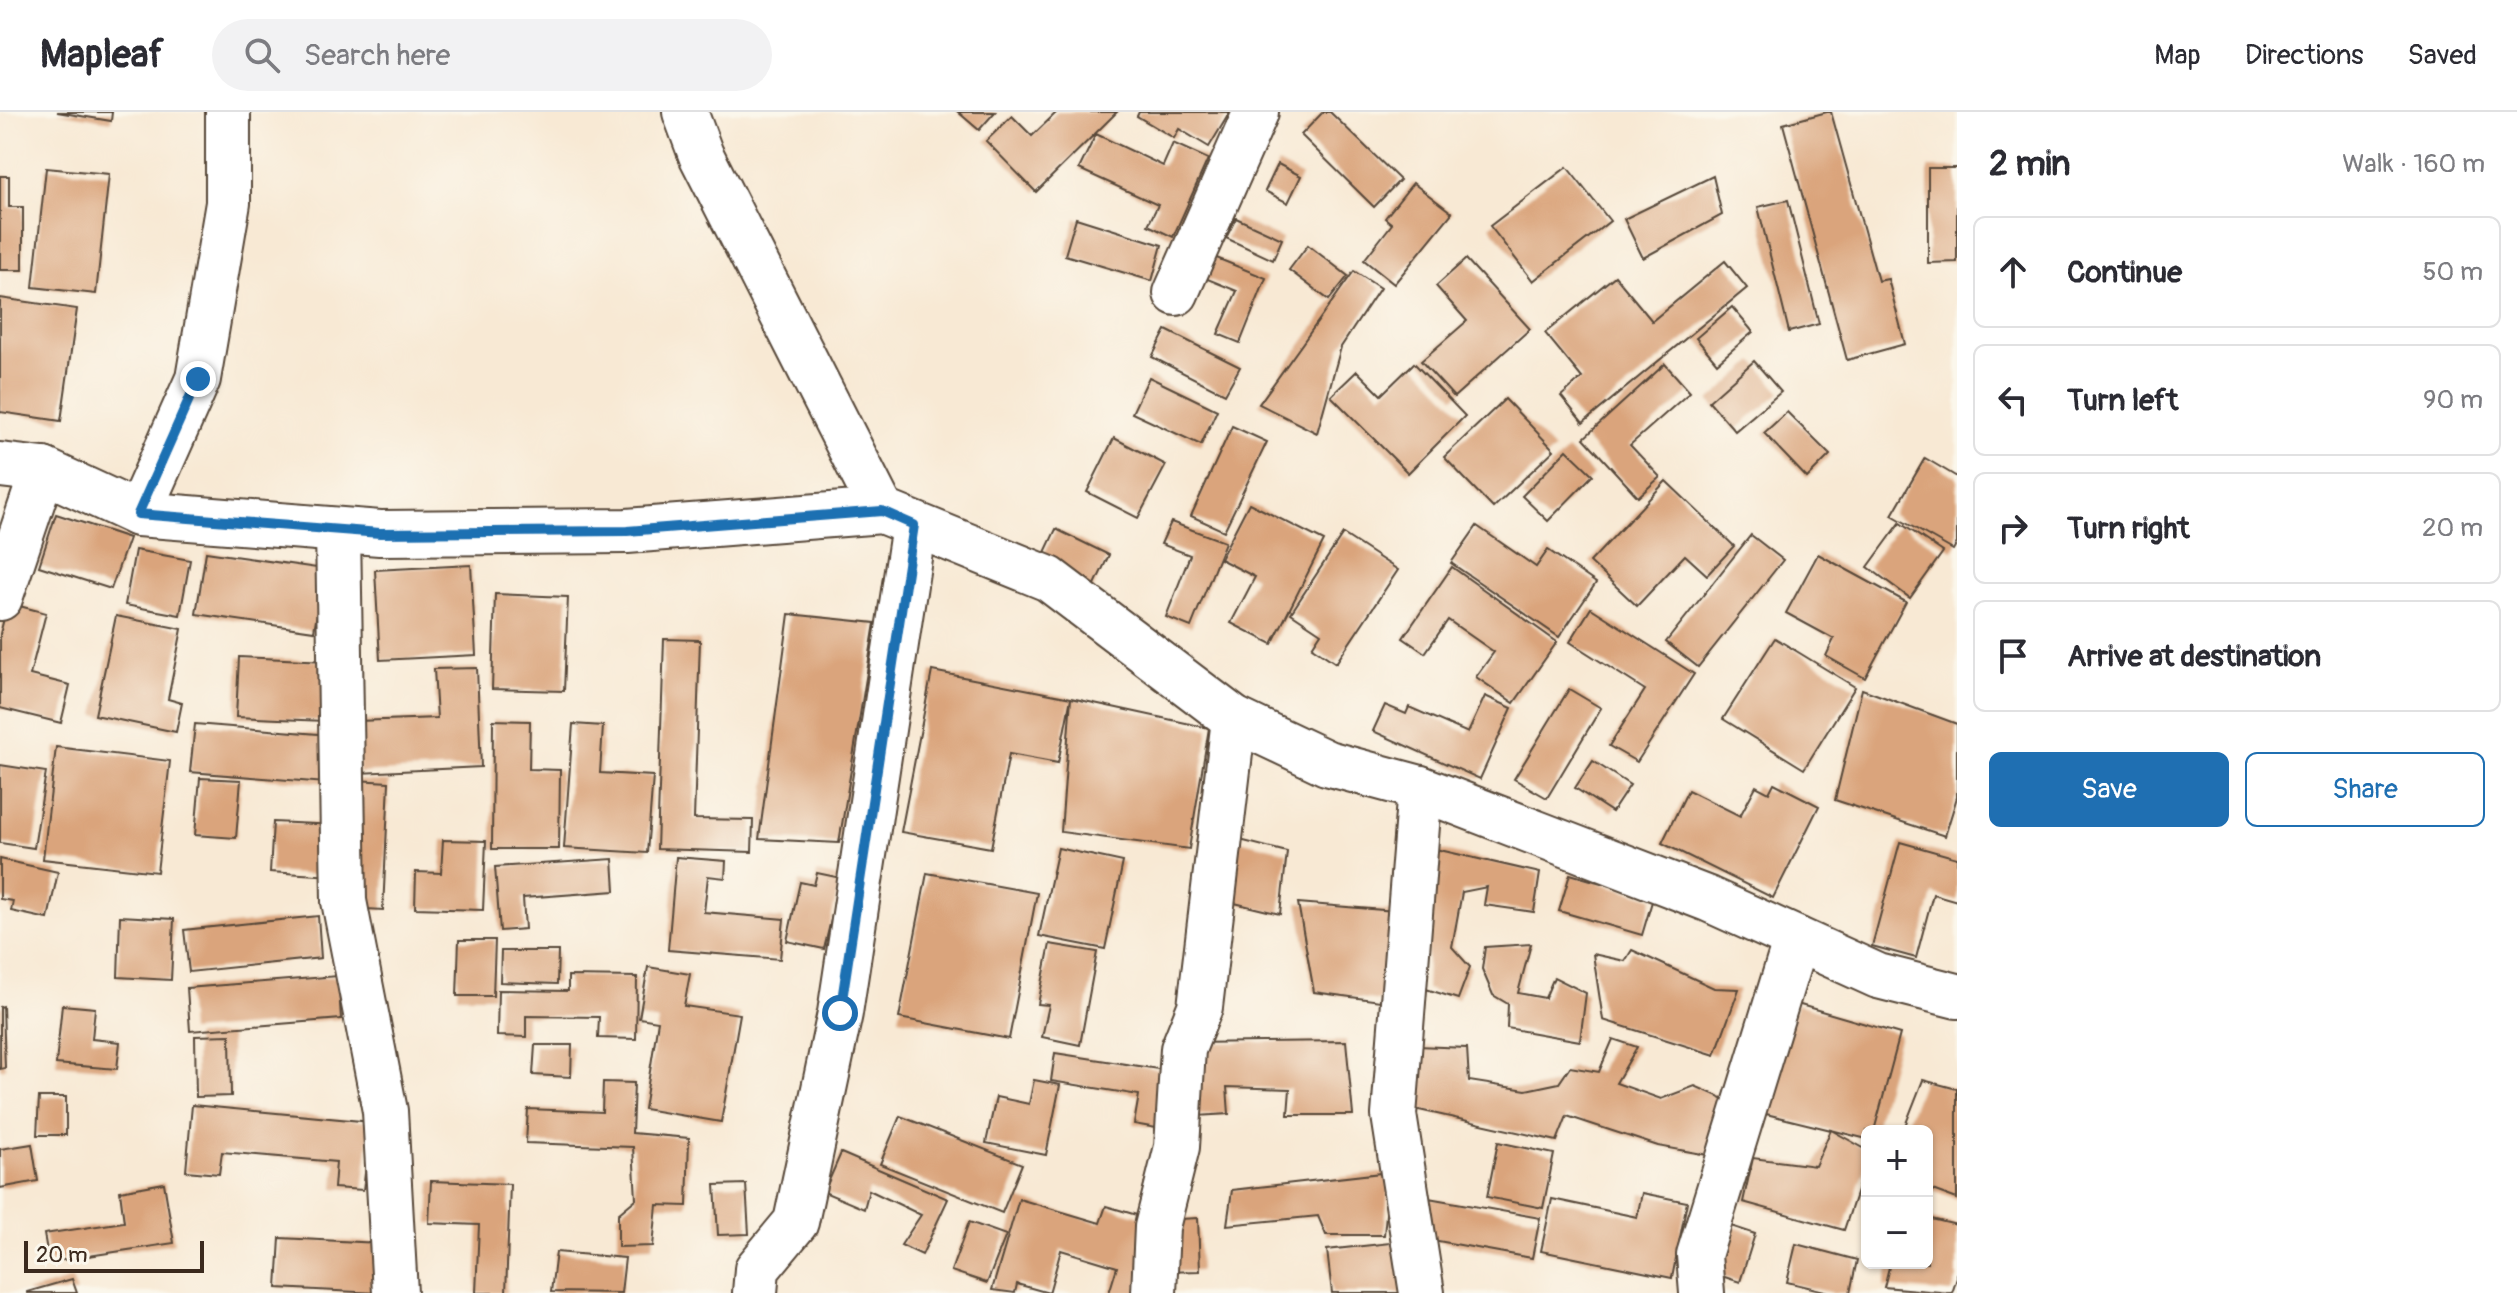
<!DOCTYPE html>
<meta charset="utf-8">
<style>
body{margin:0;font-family:Pangolin,sans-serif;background:#f2f2f3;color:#2b2b33}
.controls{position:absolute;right:24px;bottom:24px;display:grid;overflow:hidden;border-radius:12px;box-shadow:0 2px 6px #0004}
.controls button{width:72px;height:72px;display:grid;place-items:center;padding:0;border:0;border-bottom:2px solid #e1e1e2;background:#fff;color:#2b2b33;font:40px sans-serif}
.scale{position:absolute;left:24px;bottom:20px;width:180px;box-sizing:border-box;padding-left:8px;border:4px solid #3b2a1e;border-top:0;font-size:22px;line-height:28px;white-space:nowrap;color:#3b2a1e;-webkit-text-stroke:6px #fbf7ec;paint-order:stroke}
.stop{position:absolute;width:24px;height:24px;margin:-18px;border:6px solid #1f6fb2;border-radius:50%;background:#fff}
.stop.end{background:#1f6fb2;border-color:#fff;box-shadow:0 2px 8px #0008}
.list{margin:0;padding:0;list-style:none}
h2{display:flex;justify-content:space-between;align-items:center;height:104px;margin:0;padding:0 32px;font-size:34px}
h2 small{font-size:26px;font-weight:400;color:#7c7c81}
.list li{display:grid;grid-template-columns:52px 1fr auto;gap:24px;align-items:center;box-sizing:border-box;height:112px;margin:0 16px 16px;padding:0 16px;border:2px solid #e1e1e2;border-radius:12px}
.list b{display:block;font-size:30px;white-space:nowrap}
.list em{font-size:26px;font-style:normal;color:#7c7c81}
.actions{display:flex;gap:16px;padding:24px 32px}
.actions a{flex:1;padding:18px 0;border:2px solid #1f6fb2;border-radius:12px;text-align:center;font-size:28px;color:#1f6fb2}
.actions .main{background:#1f6fb2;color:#fff}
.icon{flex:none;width:44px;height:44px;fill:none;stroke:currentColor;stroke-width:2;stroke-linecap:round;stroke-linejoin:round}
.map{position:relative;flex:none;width:1957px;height:1181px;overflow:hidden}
header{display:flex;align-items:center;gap:48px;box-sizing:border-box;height:112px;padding:0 40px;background:#fff;border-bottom:2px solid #e1e1e2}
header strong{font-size:38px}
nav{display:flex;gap:44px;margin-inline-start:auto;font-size:28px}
.search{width:560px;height:72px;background:#f2f2f3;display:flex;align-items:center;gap:20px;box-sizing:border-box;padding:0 28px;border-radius:44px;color:#7c7c81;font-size:30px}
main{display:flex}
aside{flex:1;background:#fff}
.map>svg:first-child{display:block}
.building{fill:#daa47b}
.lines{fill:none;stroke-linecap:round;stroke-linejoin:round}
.street-casing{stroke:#574739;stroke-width:48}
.street{stroke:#fff;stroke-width:44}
.route{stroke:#1f6fb2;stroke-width:10}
</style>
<header>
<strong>Mapleaf</strong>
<div class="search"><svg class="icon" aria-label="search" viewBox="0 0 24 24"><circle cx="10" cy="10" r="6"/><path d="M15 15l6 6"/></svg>Search here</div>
<nav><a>Map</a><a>Directions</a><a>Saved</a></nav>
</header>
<main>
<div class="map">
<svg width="1957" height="1181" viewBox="0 0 1957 1181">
<rect width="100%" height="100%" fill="#fbf7ec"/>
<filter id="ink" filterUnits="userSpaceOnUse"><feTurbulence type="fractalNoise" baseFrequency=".0125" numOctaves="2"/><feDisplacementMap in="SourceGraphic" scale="16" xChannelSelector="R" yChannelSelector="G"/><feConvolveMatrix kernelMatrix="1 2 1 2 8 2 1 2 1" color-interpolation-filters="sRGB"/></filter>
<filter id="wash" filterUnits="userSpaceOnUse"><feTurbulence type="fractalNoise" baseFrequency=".006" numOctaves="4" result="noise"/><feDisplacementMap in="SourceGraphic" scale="32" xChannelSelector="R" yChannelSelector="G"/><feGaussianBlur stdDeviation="1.8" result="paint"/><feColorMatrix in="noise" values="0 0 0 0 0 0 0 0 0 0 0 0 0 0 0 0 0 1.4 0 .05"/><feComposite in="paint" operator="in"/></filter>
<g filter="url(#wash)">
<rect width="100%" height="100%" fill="#f8e9d4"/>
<g id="blocks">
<g class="building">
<polygon points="57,0 112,0 111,9"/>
<polygon points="958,0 995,0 979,18"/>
<polygon points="1057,0 1117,0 1036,80 986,29 1012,4 1032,24"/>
<polygon points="1139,0 1230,0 1209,35 1179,17 1174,26 1137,4"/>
<polygon points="1323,0 1330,0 1400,68 1374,95 1301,23"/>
<polygon points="1827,0 1831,0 1878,169 1888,167 1905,232 1847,248 1783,12"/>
<polygon points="1096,22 1163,54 1173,31 1208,47 1173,125 1148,113 1158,93 1079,57"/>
<polygon points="1278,52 1301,64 1288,91 1265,79"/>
<polygon points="1567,55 1610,109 1533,169 1490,114"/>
<polygon points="46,56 109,62 96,182 33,175"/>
<polygon points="1928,56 1957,56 1957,150 1928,151"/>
<polygon points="0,64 9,64 9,95 23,95 23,158 0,158"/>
<polygon points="1713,64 1722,103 1643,146 1624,107"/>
<polygon points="1413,71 1452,101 1394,172 1364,148 1392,112 1385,106"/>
<polygon points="1788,88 1819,212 1789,220 1758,95"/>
<polygon points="1076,106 1162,133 1152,169 1065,143"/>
<polygon points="1236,106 1282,127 1273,148 1226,126"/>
<polygon points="1308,133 1348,164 1329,188 1289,158"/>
<polygon points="1214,145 1266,166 1240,231 1218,222 1237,179 1205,166"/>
<polygon points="1466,147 1530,217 1454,285 1421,249 1467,209 1436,174"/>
<polygon points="1725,149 1747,176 1583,311 1561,284 1582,266 1545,221 1615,164 1652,209"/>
<polygon points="1354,159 1380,176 1341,235 1317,321 1259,292"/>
<polygon points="0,186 77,197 61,309 0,300"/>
<polygon points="1732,195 1753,220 1717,251 1696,226"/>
<polygon points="1166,218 1240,255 1225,282 1152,245"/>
<polygon points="1754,249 1781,280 1735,319 1709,289"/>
<polygon points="1414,251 1465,304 1408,361 1331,284 1357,259 1381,283"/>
<polygon points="1665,252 1690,280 1630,333 1660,365 1638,385 1584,326"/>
<polygon points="1149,265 1217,298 1201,333 1132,301"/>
<polygon points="1505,287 1554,338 1493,396 1444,345"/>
<polygon points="1787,300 1830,343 1807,366 1764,321"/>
<polygon points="1232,314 1267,330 1224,419 1191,404"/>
<polygon points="1114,326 1166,353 1138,406 1087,380"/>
<polygon points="1567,338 1593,363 1548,409 1522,384"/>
<polygon points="1925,346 1957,365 1957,431 1953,438 1892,403"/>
<polygon points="1666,369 1734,434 1707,463 1685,443 1637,494 1590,450"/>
<polygon points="1249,391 1324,429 1272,532 1231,511 1255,465 1220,447"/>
<polygon points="56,402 129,426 111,477 39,454"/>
<polygon points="1171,410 1225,430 1191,515 1166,505 1190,443 1161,432"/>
<polygon points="1900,411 1943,440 1910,486 1868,455"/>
<polygon points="1477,414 1536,455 1548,438 1596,471 1559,525 1451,451"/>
<polygon points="1056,417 1109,443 1092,479 1039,453"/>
<polygon points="1343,422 1398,458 1336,551 1312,535 1321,521 1291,501"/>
<polygon points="1751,423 1783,448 1698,555 1666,530"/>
<polygon points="135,438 190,448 180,503 125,493"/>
<polygon points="206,440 324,457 314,519 196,502"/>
<polygon points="1818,442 1906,490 1865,566 1826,544 1834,527 1786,501"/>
<polygon points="471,453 476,543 380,548 375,458"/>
<polygon points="1452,455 1557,530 1514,591 1476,565 1494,540 1448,508 1425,541 1403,526"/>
<polygon points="495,482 568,485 564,579 492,577"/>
<polygon points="8,491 46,501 30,563 70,573 61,611 0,596 0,522"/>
<polygon points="1591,496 1694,562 1637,650 1609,634 1645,578 1570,530"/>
<polygon points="789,502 875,511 839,731 759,727"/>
<polygon points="116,504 182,517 168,587 182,591 176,620 95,603"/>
<polygon points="1775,526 1855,575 1804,657 1723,607"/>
<polygon points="664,527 700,528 694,707 753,708 752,740 657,737"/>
<polygon points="239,545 327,549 324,609 236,605"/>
<polygon points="477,556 481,655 359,661 357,609 437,606 434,557"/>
<polygon points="932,559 1071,586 1209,616 1189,737 1061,720 1071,586 1058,651 1009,642 991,736 901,720"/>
<polygon points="1569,577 1601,596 1547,686 1514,667"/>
<polygon points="1862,577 1957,612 1957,685 1945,724 1835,688"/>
<polygon points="1485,584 1512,596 1480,667 1373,619 1385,593 1406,602 1409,595 1468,621"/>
<polygon points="493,608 530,609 529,657 560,658 559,737 492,737"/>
<polygon points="195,612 330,623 326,671 190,660"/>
<polygon points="573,612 603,614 600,661 653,664 647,741 564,736"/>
<polygon points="56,635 170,649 157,760 43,747"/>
<polygon points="1593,649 1630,673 1612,700 1575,676"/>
<polygon points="0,653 46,660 34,736 0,731"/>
<polygon points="200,666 241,668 236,726 195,723"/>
<polygon points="355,668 389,670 383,798 350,796"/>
<polygon points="1774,671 1819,694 1773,786 1662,731 1688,678 1740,704 1756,674 1769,681"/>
<polygon points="273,710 336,713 333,764 270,760"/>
<polygon points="1236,727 1287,740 1280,802 1222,788"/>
<polygon points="443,728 486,729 483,798 415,796 416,760 441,761"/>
<polygon points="1900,730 1957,746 1957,789 1933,782 1916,846 1872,834"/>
<polygon points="1058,736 1123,750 1105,837 1039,824"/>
<polygon points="1431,736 1540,761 1534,800 1484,793 1487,775 1462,780 1452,835 1470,855 1458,887 1426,877"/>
<polygon points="676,745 726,749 725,766 708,764 704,800 784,807 780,847 668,838"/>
<polygon points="0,747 58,760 48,807 11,799 13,789 0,787"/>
<polygon points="613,747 615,779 523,786 525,817 500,819 495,755"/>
<polygon points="817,761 841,766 824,837 787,829 800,770 814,773"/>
<polygon points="927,761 1037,781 1009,927 899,906"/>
<polygon points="1570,762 1653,786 1642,823 1559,799"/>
<polygon points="1298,791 1395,799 1380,889 1314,880"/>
<polygon points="120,804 174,807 171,868 118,865"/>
<polygon points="318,804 321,846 189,860 184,818"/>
<polygon points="459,828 495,828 493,884 457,884"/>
<polygon points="1050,832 1097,840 1080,933 1042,925 1049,893 1038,892"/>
<polygon points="1531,832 1518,881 1545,886 1554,865 1586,881 1580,929 1507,916 1508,892 1493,883 1482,857 1485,835"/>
<polygon points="1632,838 1714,876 1739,877 1715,943 1603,908 1593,842 1625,849"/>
<polygon points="501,839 558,839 557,872 500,870"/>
<polygon points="648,855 690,862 684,894 740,902 721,1010 644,997 658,909 639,906"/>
<polygon points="338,864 341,907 190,919 187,876"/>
<polygon points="568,864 637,865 636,927 598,926 599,905 526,904 526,925 497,924 498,878 568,879"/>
<polygon points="1797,892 1900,922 1874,1019 1867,1019 1867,1027 1831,1018 1867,1038 1867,1049 1844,1118 1743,1090 1753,1046 1815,1054 1831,1018 1758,1000"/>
<polygon points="62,893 95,896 92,927 120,930 117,957 56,952"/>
<polygon points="3,894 5,956 0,957 0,895"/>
<polygon points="230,923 231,984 196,985 195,924"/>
<polygon points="1613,927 1637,935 1616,971 1661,987 1695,974 1729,989 1708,1043 1658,1034 1567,1004 1557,1029 1410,996 1417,934 1467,936 1469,969 1526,978 1559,971 1570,955 1599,960"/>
<polygon points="1346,929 1353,1003 1288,1003 1290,977 1227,975 1229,1002 1197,1004 1191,931"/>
<polygon points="535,933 572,933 571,965 533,963"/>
<polygon points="1055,941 1171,959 1162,1017 1134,1012 1139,983 1051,969"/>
<polygon points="1034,968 1060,973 1046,1043 986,1031 996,985 1029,992"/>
<polygon points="1923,968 1957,977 1957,1087 1927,1076 1927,1019 1903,1019"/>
<polygon points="603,970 634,971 632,1021 689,1026 687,1094 657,1093 653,1134 618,1135 618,1102 636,1087 633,1035 526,1031 528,997 602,1000"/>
<polygon points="39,985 66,985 66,1023 37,1023"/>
<polygon points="192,993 371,1010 363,1078 334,1076 336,1050 222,1040 219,1062 186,1059"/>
<polygon points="900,1004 1022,1052 1002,1101 880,1052"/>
<polygon points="1498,1030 1554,1042 1543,1096 1487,1085"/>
<polygon points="32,1032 38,1069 0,1076 0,1037"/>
<polygon points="841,1041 948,1087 922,1143 901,1133 921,1103 869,1078 864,1097 824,1080"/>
<polygon points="1390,1060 1384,1123 1326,1123 1318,1104 1227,1113 1232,1078"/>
<polygon points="431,1069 510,1072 506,1181 476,1181 479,1113 429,1111"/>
<polygon points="164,1071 174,1131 49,1150 44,1122 124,1110 120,1079"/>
<polygon points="746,1072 749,1122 718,1123 715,1073"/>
<polygon points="1642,1081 1687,1090 1672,1166 1541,1139 1552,1087 1637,1105"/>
<polygon points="1423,1085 1540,1106 1532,1146 1416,1125"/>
<polygon points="1019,1087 1100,1111 1106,1094 1157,1109 1136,1181 1109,1181 1117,1155 1061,1138 1049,1181 1017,1172 1015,1181 992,1178"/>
<polygon points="1198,1106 1200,1159 1163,1160 1162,1108"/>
<polygon points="1927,1106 1957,1113 1957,1166 1952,1181 1884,1175 1890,1151 1927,1151"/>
<polygon points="969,1110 1006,1123 987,1171 951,1159"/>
<polygon points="1722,1111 1755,1122 1740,1170 1706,1159"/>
<polygon points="280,1126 379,1131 377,1181 277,1176"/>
<polygon points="1399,1130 1406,1181 1332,1181 1327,1138"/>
<polygon points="1796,1132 1857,1148 1850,1181 1833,1181 1787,1170"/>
<polygon points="556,1140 625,1146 621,1181 551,1180"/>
<polygon points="72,1167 77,1181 27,1181 27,1180"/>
</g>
</g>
</g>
<g filter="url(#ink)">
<use href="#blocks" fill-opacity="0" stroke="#574739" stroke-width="2"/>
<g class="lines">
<g class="street-casing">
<g id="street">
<polyline points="685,0 701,43 882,399"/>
<polyline points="1176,181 1256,0"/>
<polyline points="0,353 43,358 138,402 380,421 627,419 882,399 1049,467 1234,607 1327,651 1420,676 1708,787 1878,864 1957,884"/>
<polyline points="138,402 198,267 228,91 228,0"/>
<polyline points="338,418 344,789 385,999 395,1181"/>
<polyline points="0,486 43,358"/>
<polyline points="1420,676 1394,1003 1422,1181"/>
<polyline points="755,1181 757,1157 796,1110 840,901 914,413"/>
<polyline points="1154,1181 1157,1115 1177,1035 1183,937 1200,895 1234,607"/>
<polyline points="1702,1181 1699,1143 1796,827"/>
</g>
</g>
<use href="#street" class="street"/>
</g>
</g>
<g class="lines" filter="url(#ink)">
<polyline class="route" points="198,267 138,402 380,421 627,419 882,399 914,413 840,901"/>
</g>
</svg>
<div class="controls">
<button>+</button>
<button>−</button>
</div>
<div class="scale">20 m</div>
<div class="stop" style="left:840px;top:901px"></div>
<div class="stop end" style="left:198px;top:267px"></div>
</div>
<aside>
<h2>2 min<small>Walk · 160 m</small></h2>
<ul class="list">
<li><svg class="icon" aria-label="ahead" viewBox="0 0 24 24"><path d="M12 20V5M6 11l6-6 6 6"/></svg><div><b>Continue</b></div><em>50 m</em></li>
<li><svg class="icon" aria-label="left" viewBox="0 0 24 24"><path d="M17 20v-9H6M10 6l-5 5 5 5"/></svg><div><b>Turn left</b></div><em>90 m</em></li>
<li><svg class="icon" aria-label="right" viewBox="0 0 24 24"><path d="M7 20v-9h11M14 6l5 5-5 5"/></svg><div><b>Turn right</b></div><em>20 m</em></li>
<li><svg class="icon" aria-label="arrive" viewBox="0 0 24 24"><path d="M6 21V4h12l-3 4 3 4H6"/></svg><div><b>Arrive at destination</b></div></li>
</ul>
<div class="actions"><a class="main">Save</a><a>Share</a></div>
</aside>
</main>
